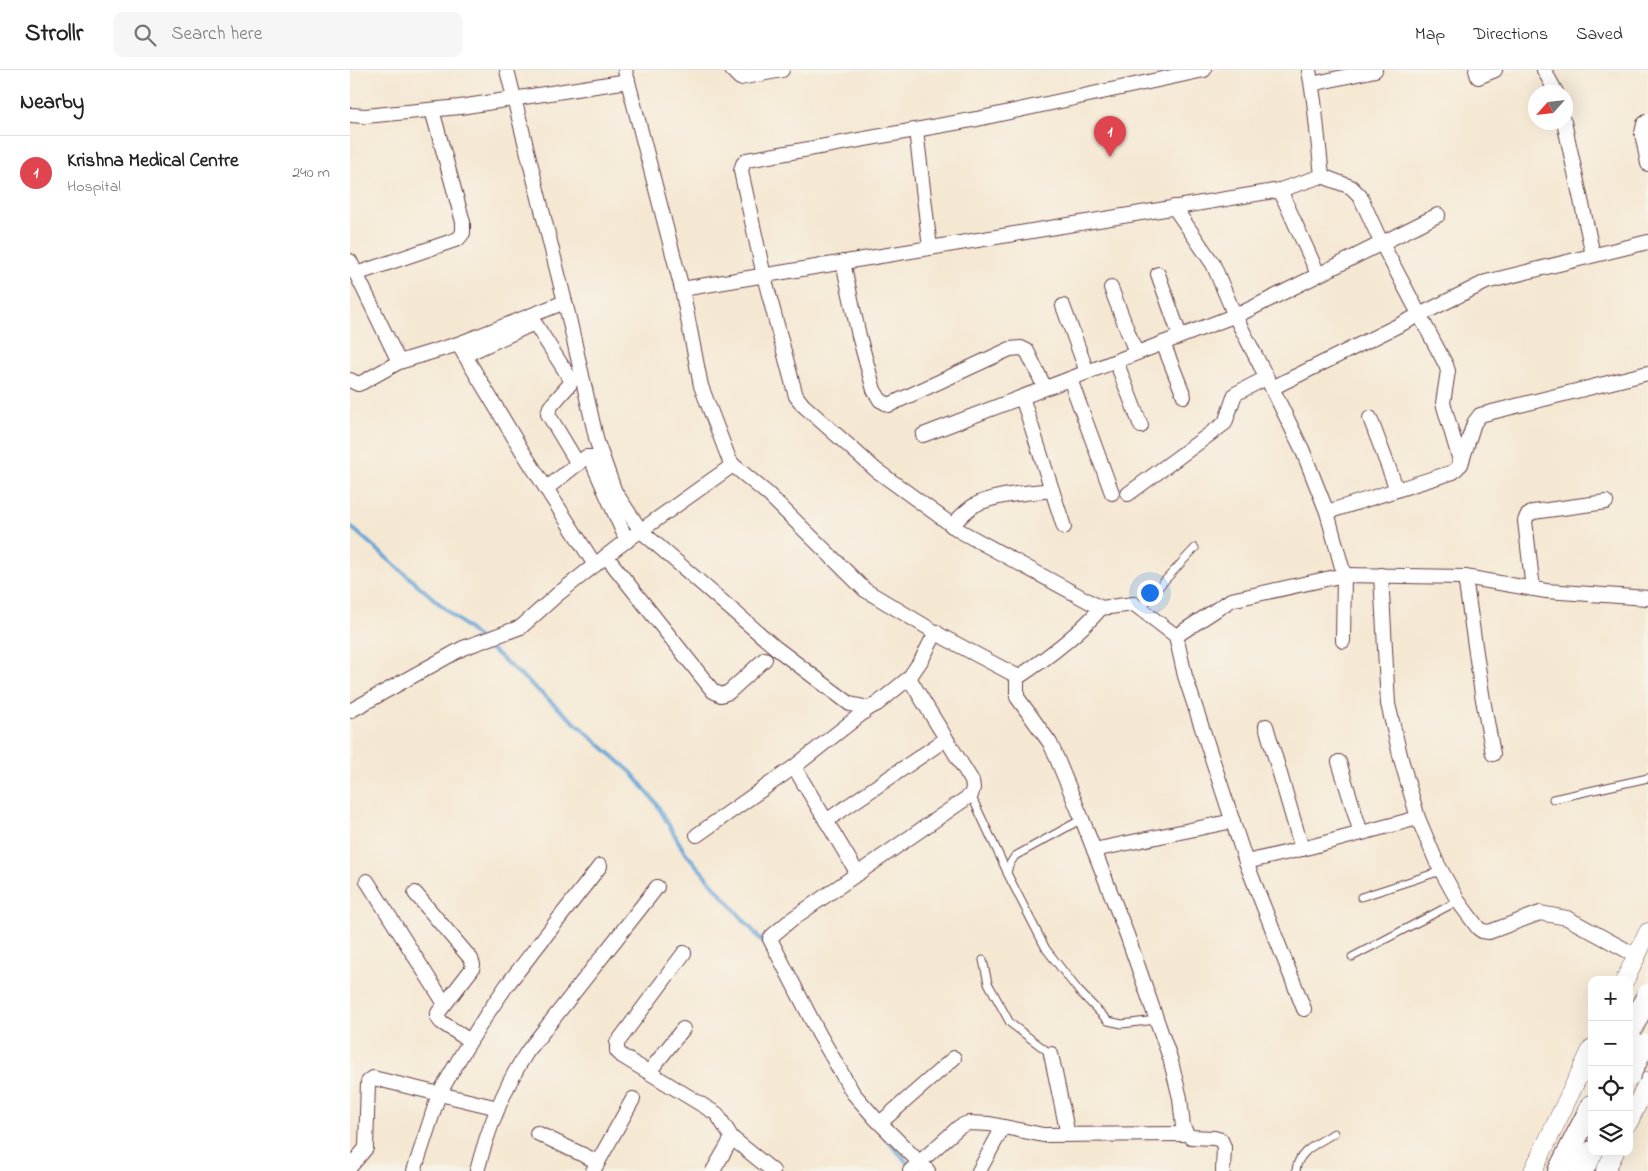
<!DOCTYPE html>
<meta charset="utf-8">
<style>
body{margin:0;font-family:"Indie Flower",sans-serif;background:#f6f6f6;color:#222}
.controls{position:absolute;right:15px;bottom:15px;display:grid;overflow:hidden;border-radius:10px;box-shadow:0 5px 20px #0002}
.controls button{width:45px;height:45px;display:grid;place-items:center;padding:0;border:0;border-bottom:1px solid #e0e0e0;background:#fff;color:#222;font:25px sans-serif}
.compass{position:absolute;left:1178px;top:15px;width:45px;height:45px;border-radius:50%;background:#fff;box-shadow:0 5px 20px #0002;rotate:243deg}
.you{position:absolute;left:799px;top:522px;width:18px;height:18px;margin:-12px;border:4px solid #fff;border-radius:50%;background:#1a73e8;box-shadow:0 0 0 8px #1a73e833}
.badge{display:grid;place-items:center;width:32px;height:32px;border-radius:50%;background:#1f6fb2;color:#fff;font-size:16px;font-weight:700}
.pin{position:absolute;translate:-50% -41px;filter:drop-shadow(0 1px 2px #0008)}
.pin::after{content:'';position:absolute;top:26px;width:18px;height:15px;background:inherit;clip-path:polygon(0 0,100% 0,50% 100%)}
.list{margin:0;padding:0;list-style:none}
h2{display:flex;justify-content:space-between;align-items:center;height:65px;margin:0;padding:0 20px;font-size:21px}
h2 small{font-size:16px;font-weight:400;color:#767676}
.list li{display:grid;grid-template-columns:32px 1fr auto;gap:15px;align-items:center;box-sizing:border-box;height:75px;padding:0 20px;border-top:1px solid #e0e0e0}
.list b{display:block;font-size:19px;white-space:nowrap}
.list p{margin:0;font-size:16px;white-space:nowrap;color:#767676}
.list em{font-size:16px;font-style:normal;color:#767676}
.icon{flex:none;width:28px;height:28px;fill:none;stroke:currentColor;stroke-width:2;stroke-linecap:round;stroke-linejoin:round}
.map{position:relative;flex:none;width:1298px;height:1101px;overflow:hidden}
header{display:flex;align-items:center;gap:30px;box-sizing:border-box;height:70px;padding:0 25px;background:#fff;border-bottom:1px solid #e0e0e0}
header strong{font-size:24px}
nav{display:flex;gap:28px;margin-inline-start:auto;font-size:18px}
.search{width:350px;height:45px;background:#f6f6f6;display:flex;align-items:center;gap:12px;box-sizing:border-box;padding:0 18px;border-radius:10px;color:#767676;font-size:19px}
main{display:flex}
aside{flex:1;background:#fff}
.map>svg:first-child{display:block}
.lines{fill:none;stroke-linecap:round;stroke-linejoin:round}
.stream{stroke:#65a4d7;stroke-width:4}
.service-casing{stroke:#643d44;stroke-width:9}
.minor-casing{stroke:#643d44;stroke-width:16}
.tertiary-casing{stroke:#643d44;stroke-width:19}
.trunk-casing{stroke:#643d44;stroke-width:24}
.service{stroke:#fff;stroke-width:7}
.minor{stroke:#fff;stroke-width:14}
.tertiary{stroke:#fff;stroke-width:18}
.trunk{stroke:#fff;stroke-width:22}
.trunk-bridge-casing{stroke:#643d44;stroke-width:24;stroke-linecap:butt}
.trunk-bridge{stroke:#fff;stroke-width:22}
</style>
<header>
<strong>Strollr</strong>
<div class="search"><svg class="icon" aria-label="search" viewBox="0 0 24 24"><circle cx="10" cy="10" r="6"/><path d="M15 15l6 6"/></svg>Search here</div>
<nav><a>Map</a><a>Directions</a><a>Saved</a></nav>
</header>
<main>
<aside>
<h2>Nearby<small></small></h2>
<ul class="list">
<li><span class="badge" style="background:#e0444e">1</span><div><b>Krishna Medical Centre</b><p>Hospital</p></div><em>240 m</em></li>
</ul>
</aside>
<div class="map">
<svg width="1298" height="1101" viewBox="0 0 1298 1101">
<rect width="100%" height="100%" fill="#f7f3e8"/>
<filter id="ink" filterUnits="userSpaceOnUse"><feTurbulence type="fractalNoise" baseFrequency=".02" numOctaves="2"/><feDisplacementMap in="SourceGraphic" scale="10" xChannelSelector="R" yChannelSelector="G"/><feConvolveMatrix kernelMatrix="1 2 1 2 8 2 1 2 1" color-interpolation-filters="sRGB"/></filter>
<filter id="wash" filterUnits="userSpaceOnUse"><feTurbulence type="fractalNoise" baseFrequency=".0096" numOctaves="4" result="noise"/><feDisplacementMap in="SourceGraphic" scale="20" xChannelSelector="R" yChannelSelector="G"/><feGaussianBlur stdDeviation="1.12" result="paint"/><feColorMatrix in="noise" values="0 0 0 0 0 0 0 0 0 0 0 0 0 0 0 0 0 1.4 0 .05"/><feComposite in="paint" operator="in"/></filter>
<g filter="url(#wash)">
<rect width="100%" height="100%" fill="#f5e8d3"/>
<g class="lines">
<g class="stream">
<polyline points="0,456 129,568"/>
<polyline points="134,573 281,702 306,733 334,781 417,877"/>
<polyline points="535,1067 560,1096"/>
</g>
</g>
</g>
<g filter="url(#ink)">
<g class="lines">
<g class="service-casing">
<g id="service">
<polyline points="791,539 806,520 845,478"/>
<polyline points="621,725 657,802"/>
<polyline points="1203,729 1298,708"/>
<polyline points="732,749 665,786 659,795 657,803 696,879 728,920 758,951 772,954 806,950"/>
<polyline points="1011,827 1091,801"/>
<polyline points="1002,887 1108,831"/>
<polyline points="633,890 638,913 660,953 701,984"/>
<path d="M946,1101C947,1081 969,1073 984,1063"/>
</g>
</g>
<g class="minor-casing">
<g id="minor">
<polyline points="157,0 218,244 247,372 265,422 291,461 426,578 500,634 519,638 527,634 559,608 572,589 586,562"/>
<polyline points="275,0 332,219 351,316 379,389 383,395 418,424 515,520 595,568 665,605 667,608 667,627 700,673 705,684 732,749 777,865 820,988 830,1028 833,1057 837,1064 841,1067 864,1068 871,1070 874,1077 873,1101"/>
<polyline points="382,0 390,8 432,0"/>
<polyline points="1126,0 1128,7 1145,0"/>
<polyline points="1194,0 1206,22"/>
<polyline points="962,14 1025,0"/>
<polyline points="0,45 15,46 110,37 278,11"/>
<polyline points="1298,51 1294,54 1292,63 1298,94"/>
<polyline points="1214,52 1243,185"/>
<polyline points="566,60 580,178"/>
<polyline points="972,106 1001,117 1010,126 1031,172 1096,295 1098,301 1093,333 1111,394"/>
<polyline points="930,120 968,204"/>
<polyline points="824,137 863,194 885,246 922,318"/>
<polyline points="0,191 49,292 108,274 171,379 245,495"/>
<polyline points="493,192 509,266 524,320 530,330 539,335 660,279 671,278 677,281 695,318"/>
<polyline points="6,204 108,169 113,163 113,152 82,40"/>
<polyline points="808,204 830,266"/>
<polyline points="761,218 786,283"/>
<polyline points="332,219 930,120 972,106 964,31 959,0"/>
<polyline points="713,236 737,302"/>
<polyline points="813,273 834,326"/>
<polyline points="108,274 215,232"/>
<polyline points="115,285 180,255 186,255 221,310 220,314 200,337 198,344 228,394"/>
<polyline points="766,291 791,356"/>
<polyline points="720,309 762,423"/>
<polyline points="0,310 8,314 13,312 49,292"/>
<polyline points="672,327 714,457"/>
<polyline points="1020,348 1047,420"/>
<polyline points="573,365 894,242 1088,145"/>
<polyline points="196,419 236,387 240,387 277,471"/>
<polyline points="778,424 875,353 885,324 916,308"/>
<polyline points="977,442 1103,402 1111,394 1124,353 1130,345 1298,303"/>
<path d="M602,456C609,448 616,440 625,435C646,424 679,423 702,420"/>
<polyline points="256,486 363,621 371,625 379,622 415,589"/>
<polyline points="1031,505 1038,634 1051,689 1068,748 1087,793 1108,831 1128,858 1132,861 1139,862 1190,843 1217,848 1287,886"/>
<polyline points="1115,507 1132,624 1143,684"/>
<polyline points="1183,519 1175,451 1177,446 1183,442 1256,432"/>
<polyline points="751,538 610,461 526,400 453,335 446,326 444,319 414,206 391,101 393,94 397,90 627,49 854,0"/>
<polyline points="826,566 881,530 994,505 1115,507 1196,521 1298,528"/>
<polyline points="993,571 994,505 977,442 952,379 922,318 1136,212 1298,172"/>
<polyline points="559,608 622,711 623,718 621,725 442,849 422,866 420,869 469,964 503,1023 525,1048 578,1101"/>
<path d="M667,608C697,588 727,566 751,538L784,534L826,566L835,606L896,792L954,939"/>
<polyline points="0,641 113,578 171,557 208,524 269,476 383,395"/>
<polyline points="916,656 952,779"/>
<polyline points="989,692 1011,763"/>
<polyline points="444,697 508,804"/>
<polyline points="476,751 596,669"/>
<polyline points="347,765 444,697 519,638"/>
<polyline points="744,780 883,751"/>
<polyline points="896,792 952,779 1068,748"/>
<polyline points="17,811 95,934"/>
<polyline points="65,823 121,889 123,895 122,899 88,943 88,948 91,952 120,971"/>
<polyline points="334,883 267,973 267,981 272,986 367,1044 382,1068 423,1101"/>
<polyline points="701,984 718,1065"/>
<polyline points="299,1002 333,959"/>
<polyline points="530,1053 604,988"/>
<polyline points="187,1063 248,1092"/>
<polyline points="0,1097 16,1078 18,1012 23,1008 148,1038"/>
<polyline points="64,1101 89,1024 112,984 137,944 157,915 250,796"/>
<path d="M127,1101C138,1059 153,1019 177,982L307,817"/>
<polyline points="243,1101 283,1029"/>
<polyline points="363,1101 382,1068"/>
<polyline points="560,1101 609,1057 618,1053 640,1054 693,1065 837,1064"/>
<polyline points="629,1101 653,1057"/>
</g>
</g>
<g class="tertiary-casing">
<g id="tertiary">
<polyline points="1275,910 1298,862"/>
<polyline points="1279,1052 1298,1011"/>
<polyline points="1183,1101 1242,978"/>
<polyline points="1255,1101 1265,1082"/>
</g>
</g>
<g class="trunk-casing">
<g id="trunk">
<polyline points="1209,1101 1242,1036"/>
<polyline points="1232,1101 1242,1082"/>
</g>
</g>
<use href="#service" class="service"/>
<use href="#minor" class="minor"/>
<use href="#tertiary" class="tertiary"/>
<use href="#trunk" class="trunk"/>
<g class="trunk-bridge-casing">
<g id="trunk-bridge">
<polyline points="1279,963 1298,925"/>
<polyline points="1279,1005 1294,975"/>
</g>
</g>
<use href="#trunk-bridge" class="trunk-bridge"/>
</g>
</g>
</svg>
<div class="controls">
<button>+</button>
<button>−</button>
<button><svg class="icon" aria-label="locate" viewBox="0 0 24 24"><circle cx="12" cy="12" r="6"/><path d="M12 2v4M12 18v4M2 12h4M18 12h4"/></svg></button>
<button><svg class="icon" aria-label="layers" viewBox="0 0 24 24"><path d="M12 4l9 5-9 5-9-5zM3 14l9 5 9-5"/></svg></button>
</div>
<svg class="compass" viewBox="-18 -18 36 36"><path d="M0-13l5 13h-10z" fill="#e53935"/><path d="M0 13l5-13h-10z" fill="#767676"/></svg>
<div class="you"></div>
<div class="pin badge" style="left:760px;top:87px;background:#e0444e">1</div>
</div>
</main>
